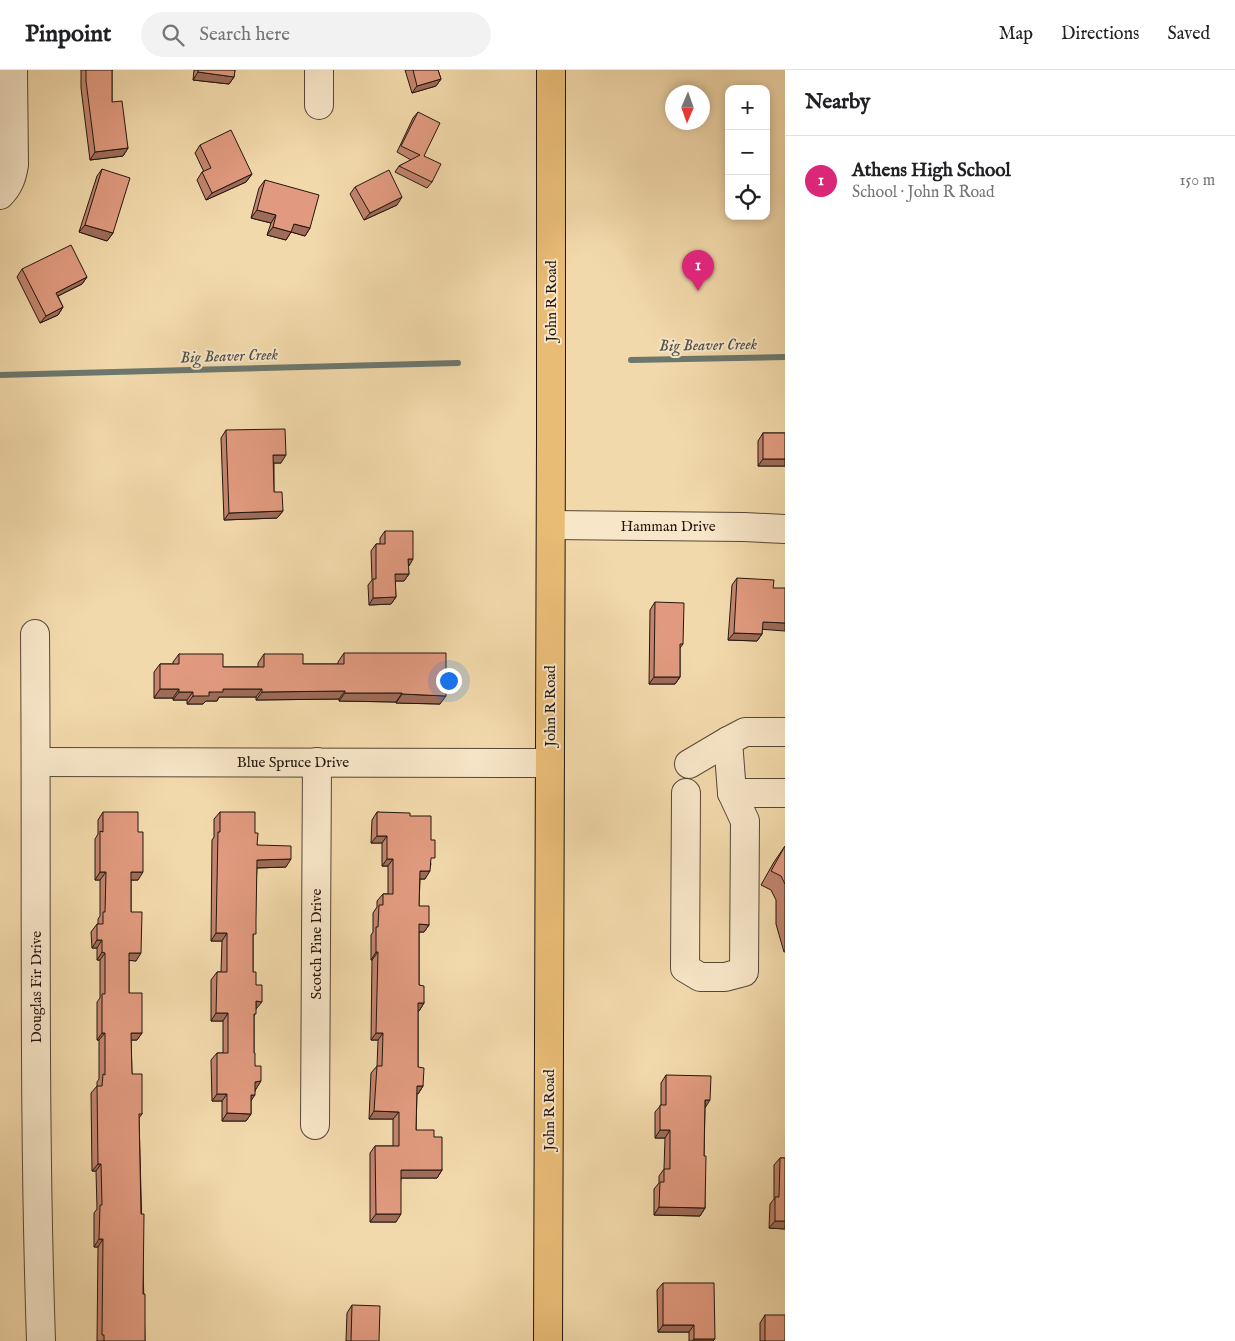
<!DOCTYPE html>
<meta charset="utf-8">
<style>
body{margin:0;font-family:"IM FELL English",serif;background:#f2f2f2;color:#202124}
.controls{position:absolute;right:15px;top:15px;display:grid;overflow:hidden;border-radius:10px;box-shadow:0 2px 8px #0003}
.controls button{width:45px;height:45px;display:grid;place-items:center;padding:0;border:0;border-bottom:1px solid #e0e0e0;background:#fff;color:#202124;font:25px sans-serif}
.compass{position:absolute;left:665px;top:15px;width:45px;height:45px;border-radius:50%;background:#fff;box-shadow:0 2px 8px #0003;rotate:182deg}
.you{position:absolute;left:448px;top:610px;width:18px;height:18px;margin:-12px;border:4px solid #fff;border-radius:50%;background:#1a73e8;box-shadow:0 0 0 8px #1a73e833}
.badge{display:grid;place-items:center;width:32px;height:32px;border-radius:50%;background:#db2777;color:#fff;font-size:16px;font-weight:700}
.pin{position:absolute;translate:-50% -41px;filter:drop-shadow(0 1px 2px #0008)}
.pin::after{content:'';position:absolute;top:26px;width:18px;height:15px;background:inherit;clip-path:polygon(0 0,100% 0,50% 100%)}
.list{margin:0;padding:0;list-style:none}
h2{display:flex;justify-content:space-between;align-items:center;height:65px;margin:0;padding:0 20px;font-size:21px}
h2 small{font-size:16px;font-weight:400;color:#757577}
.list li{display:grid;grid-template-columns:32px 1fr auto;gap:15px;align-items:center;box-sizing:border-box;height:90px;padding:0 20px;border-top:1px solid #e0e0e0}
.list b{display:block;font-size:19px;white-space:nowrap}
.list p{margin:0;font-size:16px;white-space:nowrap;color:#757577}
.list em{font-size:16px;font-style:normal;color:#757577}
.icon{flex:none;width:28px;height:28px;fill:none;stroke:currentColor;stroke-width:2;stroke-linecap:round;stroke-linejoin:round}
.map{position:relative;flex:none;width:785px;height:1271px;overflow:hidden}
header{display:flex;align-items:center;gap:30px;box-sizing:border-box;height:70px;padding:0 25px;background:#fff;border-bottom:1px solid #e0e0e0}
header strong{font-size:24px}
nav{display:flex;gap:28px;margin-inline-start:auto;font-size:18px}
.search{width:350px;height:45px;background:#f2f2f2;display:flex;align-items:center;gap:12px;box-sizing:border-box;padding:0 18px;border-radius:28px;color:#757577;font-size:19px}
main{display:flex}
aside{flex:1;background:#fff}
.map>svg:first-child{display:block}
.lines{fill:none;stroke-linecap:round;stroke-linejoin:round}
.stream{stroke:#6c786e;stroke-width:6}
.minor-casing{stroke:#574736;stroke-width:30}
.major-casing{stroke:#23160f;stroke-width:30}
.minor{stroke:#f7e6c8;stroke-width:28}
.major{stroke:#e9bc76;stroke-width:28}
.wall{fill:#c2846d;stroke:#23160f}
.shaded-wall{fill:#9e6c59;stroke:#23160f}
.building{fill:#e19a7f;stroke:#23160f}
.labels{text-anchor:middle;stroke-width:4;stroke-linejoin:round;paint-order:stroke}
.street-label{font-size:15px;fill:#23160f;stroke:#f7e6c8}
.water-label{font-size:16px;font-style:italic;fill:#4d4f47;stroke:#f7e6c8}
</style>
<header>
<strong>Pinpoint</strong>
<div class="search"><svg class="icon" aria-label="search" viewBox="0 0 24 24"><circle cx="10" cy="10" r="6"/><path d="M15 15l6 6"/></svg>Search here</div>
<nav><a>Map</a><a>Directions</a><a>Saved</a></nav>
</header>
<main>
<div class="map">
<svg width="785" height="1271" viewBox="0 0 785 1271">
<rect width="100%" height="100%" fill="#f2d9ab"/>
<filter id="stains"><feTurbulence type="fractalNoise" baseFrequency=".004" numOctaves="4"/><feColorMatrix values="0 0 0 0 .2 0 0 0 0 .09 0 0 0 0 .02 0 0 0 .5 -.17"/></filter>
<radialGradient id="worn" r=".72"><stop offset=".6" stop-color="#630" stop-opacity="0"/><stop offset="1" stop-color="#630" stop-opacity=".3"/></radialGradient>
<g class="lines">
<g class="stream">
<polyline points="631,290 785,287"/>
<polyline points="0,305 458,293"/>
</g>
<g class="minor-casing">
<g id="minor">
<polyline points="319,35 319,0"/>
<path d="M0,125C9,116 12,107 14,95L13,0"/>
<polyline points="551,455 744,457 785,459"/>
<path d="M35,564C37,799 33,1035 41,1271"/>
<polyline points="36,692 550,693"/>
<polyline points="689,694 728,671 745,662 785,662"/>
<polyline points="686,723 685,898 700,907 725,907 744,902 745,751 732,723 728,671"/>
<polyline points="732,723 785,723"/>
<polyline points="315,1055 317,692"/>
</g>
</g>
<g class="major-casing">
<polyline id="major" points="548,1271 551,369 551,0"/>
</g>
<use href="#minor" class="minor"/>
<use href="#major" class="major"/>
</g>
<g class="wall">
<polygon points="81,0 113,0 112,1 112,32 128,78 123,86 90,90 81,18"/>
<polygon points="194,0 235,0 234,7 229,14 193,10"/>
<polygon points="405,0 438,0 441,9 436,16 412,23"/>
<polygon points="418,42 424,86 432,112 427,118 395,102 399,96 411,90 397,82 413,48"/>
<polygon points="200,75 252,104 246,112 206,130 197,110 202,102 204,102 195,83"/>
<polygon points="102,99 113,163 107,171 79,162 97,106"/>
<polygon points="265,110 310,158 305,166 291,162 286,170 267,165 271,153 251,148 259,118"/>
<polygon points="355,117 397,135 364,150 350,124"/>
<polygon points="22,199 87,207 82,214 58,226 63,237 58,245 40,253 17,207"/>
<polygon points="226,360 281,393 274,393 274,422 283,441 277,448 224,450 221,368"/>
<polygon points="763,363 785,363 785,396 758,396 758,371"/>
<polygon points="385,461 408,496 409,504 404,511 395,511 396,527 391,534 369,535 368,515 372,510 371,481 376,474 380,474 380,468"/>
<polygon points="737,508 762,560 762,564 757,571 728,570 732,515"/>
<polygon points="655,532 683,574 680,578 680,607 675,614 649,614 650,540"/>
<polygon points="344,583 440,634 396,633 396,632 339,631 339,629 256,630 256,627 219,627 217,631 206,631 203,634 187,634 187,630 173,630 173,628 154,628 154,602 160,594 173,594 173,592 179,584 223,597 258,597 258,593 264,584 303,594 338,594 338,592"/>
<polygon points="103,742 138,810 131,810 131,842 136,891 129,890 129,923 142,963 137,970 131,970 132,1004 142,1044 139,1048 145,1271 97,1271 98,1177 94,1177 94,1143 97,1139 96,1101 92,1101 91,1023 97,1016 97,1012 99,1009 99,970 97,970 97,932 100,928 100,890 97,890 97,878 92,878 91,862 97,854 98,854 98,849 100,846 100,810 95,810 95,769 98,764 98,750"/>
<polygon points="220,742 255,763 257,775 286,797 257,798 253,868 253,902 256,939 254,947 254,983 256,1019 251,1031 251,1044 246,1051 222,1051 222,1031 212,1031 211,990 217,983 223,983 223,951 211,951 211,910 217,902 221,902 222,871 211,871 212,770 214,767 214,749"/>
<polygon points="377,742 410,746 431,794 425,809 420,809 419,836 429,855 424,862 419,862 419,915 424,933 419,941 418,941 418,997 423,1016 418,1024 417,1023 416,1060 434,1067 442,1100 437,1108 401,1108 396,1152 370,1152 370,1083 375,1076 393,1076 393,1049 369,1049 371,1003 377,996 378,970 371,970 372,890 371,890 371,865 373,862 373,843 377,837 377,831 383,824 388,824 388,796 382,796 382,773 371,773 372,750"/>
<polygon points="785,776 785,882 784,882 776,854 776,830 771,820 761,815 774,792"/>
<polygon points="666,1005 705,1038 704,1086 705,1138 700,1146 654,1145 654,1119 659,1113 659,1106 664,1099 665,1068 655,1068 655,1042 661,1035 661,1013"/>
<polygon points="780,1088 785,1088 785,1159 769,1158 770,1134 774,1129 774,1095"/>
<polygon points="663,1213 713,1271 689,1271 689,1262 658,1262 657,1220"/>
<polygon points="352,1235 379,1271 346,1271 347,1243"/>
<polygon points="765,1245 785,1271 760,1271 760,1253"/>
</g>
<g class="shaded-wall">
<polygon points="198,2 234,7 229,14 193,10"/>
<polygon points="441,9 436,16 412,23 417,16"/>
<polygon points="128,78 123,86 90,90 95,82"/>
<polygon points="252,104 246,112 206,130 212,123"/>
<polygon points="402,127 397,135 364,150 370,143"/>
<polygon points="257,140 276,145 271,153 251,148"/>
<polygon points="294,154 310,158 305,166 288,161"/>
<polygon points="85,155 113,163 107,171 79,162"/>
<polygon points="273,157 291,162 286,170 267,165"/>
<polygon points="87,207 82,214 50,230 56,223"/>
<polygon points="63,237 58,245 40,253 46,246"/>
<polygon points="273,385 286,385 281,393 268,393"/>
<polygon points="763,389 785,389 785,396 758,396"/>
<polygon points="283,441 277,448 224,450 229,443"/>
<polygon points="408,489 413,489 409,496"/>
<polygon points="395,504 409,504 404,511 390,511"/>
<polygon points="396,527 391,534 369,535 373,528"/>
<polygon points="763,552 785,553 785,561 758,559"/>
<polygon points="734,563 762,564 757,571 728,570"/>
<polygon points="654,607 680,607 675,614 649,614"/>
<polygon points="160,619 179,619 173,628 154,628"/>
<polygon points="223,619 262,619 256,627 219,627 217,631 206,631 203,634 187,634 193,626"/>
<polygon points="345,621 339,629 256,630 262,622"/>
<polygon points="179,622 193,622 187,630 173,630"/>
<polygon points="345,623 402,623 396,632 339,631"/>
<polygon points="402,624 446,626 440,634 396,633"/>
<polygon points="377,766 387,766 382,773 371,773"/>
<polygon points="291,789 286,797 252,798 257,790"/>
<polygon points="387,789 393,789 388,796 382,796"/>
<polygon points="420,801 430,801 425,809 414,809"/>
<polygon points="100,802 106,802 100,810 95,810"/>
<polygon points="131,802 143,802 138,810 126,810"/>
<polygon points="419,854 429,855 424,862 414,862"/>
<polygon points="216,863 227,863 222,871 211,871"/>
<polygon points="97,870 102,870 97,878 92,878"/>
<polygon points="102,882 105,883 100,890 97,890"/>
<polygon points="376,882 378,882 372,890 371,890"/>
<polygon points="129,883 141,883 136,891 124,890"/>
<polygon points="256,931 262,932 256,939"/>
<polygon points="418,933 424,933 419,941 413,941"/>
<polygon points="216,943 228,943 223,951 211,951"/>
<polygon points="102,963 105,963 99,970 97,970"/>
<polygon points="131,963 142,963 137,970 126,970"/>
<polygon points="376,963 383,963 378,970 371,970"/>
<polygon points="261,1011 256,1019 250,1019 255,1012"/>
<polygon points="417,1016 423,1016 418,1024 412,1023"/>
<polygon points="217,1024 227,1024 222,1031 212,1031"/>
<polygon points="251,1025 255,1025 250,1032"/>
<polygon points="705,1030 710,1030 705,1038"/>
<polygon points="374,1041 399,1042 393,1049 369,1049"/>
<polygon points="227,1043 251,1044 246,1051 222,1051"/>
<polygon points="660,1060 670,1060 665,1068 655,1068"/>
<polygon points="98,1094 101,1094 96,1101 92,1101"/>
<polygon points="401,1100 442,1100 437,1108 396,1108"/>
<polygon points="659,1137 705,1138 700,1146 654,1145"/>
<polygon points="376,1144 401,1144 396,1152 370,1152"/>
<polygon points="775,1151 785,1151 785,1159 769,1158"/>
<polygon points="99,1169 103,1169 98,1177 94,1177"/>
<polygon points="663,1255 694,1255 689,1262 658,1262"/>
<polygon points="694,1269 715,1269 713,1271 692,1271"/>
</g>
<g class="building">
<polygon points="86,0 112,0 112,32 122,31 128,78 95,82 86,11"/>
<polygon points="198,0 235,0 234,7 198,2"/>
<polygon points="413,0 438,0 441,9 417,16"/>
<polygon points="418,42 440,53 424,86 441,94 432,112 399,96 420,85 401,76"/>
<polygon points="231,60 252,104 212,123 202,102 211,98 200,75"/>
<polygon points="102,99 130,108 113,163 85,155"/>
<polygon points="389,100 402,127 370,143 355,117"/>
<polygon points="265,110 319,125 310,158 294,154 291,162 273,157 276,145 257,140"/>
<polygon points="71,175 87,207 56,223 63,237 46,246 22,199"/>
<polygon points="285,359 286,385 273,385 274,422 282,422 283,441 229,443 226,360"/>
<rect x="763" y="363" width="22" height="26"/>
<polygon points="385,461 413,461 413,489 408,489 409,504 395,504 396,527 373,528 373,509 376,509 376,474 385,474"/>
<polygon points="737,508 774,510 773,518 785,518 785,553 763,552 762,564 734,563"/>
<polygon points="655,532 684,533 683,574 680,574 680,607 654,607"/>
<polygon points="344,583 446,583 446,626 402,624 402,623 345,623 345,621 262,622 262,619 223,619 223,622 209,622 209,626 193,626 193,622 179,622 179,619 160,619 160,594 179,594 179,584 223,584 223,597 264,597 264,584 303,584 303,594 344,594"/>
<polygon points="103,742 138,742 138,762 143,762 143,802 131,802 131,842 142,842 141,883 129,883 129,923 142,923 142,963 131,963 132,1004 142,1004 142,1044 139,1044 141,1144 144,1144 143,1224 145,1224 145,1271 104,1271 104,1265 102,1265 103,1169 99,1169 100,1135 102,1135 101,1094 98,1094 97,1016 102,1016 103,1004 105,1005 105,963 102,963 102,924 105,924 105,883 102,882 102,870 97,870 97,854 103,854 103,842 105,842 106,802 100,802 100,761 103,762"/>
<polygon points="220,742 255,742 255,763 258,763 257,775 291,776 291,789 257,790 256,850 256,864 253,864 253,902 256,902 256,915 262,915 262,932 256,931 256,944 254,944 254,983 255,983 255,996 261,996 261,1011 255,1012 255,1025 251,1025 251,1044 227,1043 227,1024 217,1024 217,983 228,983 228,943 216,943 217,902 227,902 227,863 216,863 218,762 220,762"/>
<polygon points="377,742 410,743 410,746 431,746 431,770 435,770 435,788 431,788 430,801 420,801 419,836 429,836 429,855 419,854 419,915 424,916 424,933 418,933 418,997 424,998 423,1016 417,1016 416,1060 434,1060 434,1067 442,1067 442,1100 401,1100 401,1144 376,1144 375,1076 399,1076 399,1042 374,1041 377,996 382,996 383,963 376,963 378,882 376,882 376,857 378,857 379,835 383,835 383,824 393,824 393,789 387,789 387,766 377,766"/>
<polygon points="785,776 785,814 781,806 771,801"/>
<polygon points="666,1005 711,1006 710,1030 705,1030 704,1086 706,1086 705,1138 659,1137 660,1112 664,1112 664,1099 670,1099 670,1060 660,1060 660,1035 666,1035"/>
<polygon points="780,1088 785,1088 785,1151 775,1151 775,1127 779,1127"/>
<polygon points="663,1213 714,1213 715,1269 694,1269 694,1255 663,1255"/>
<polygon points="352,1235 380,1236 379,1271 351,1271"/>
<rect x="765" y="1245" width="20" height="26"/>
</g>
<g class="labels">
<g class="street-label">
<text transform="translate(551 231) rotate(-90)" y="5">John R Road</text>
<text x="668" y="461">Hamman Drive</text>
<text transform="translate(550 636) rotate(-90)" y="5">John R Road</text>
<text x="293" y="697">Blue Spruce Drive</text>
<text transform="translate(316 874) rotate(-90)" y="5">Scotch Pine Drive</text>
<text transform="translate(36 917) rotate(-90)" y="5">Douglas Fir Drive</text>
<text transform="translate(549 1040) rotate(-90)" y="5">John R Road</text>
</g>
<g class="water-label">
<text transform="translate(708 274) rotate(-1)" y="6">Big Beaver Creek</text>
<text transform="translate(229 285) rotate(-2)" y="6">Big Beaver Creek</text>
</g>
</g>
<rect width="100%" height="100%" filter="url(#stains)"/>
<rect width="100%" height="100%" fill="url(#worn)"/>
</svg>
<div class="controls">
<button>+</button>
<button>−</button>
<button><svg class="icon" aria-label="locate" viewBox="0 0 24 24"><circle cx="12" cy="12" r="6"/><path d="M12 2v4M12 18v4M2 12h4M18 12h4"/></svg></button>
</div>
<svg class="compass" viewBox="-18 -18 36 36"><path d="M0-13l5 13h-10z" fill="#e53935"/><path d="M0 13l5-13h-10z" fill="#757577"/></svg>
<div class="you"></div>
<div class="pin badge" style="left:698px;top:221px">1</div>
</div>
<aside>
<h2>Nearby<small></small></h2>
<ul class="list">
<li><span class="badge">1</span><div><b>Athens High School</b><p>School · John R Road</p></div><em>150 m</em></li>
</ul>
</aside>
</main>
